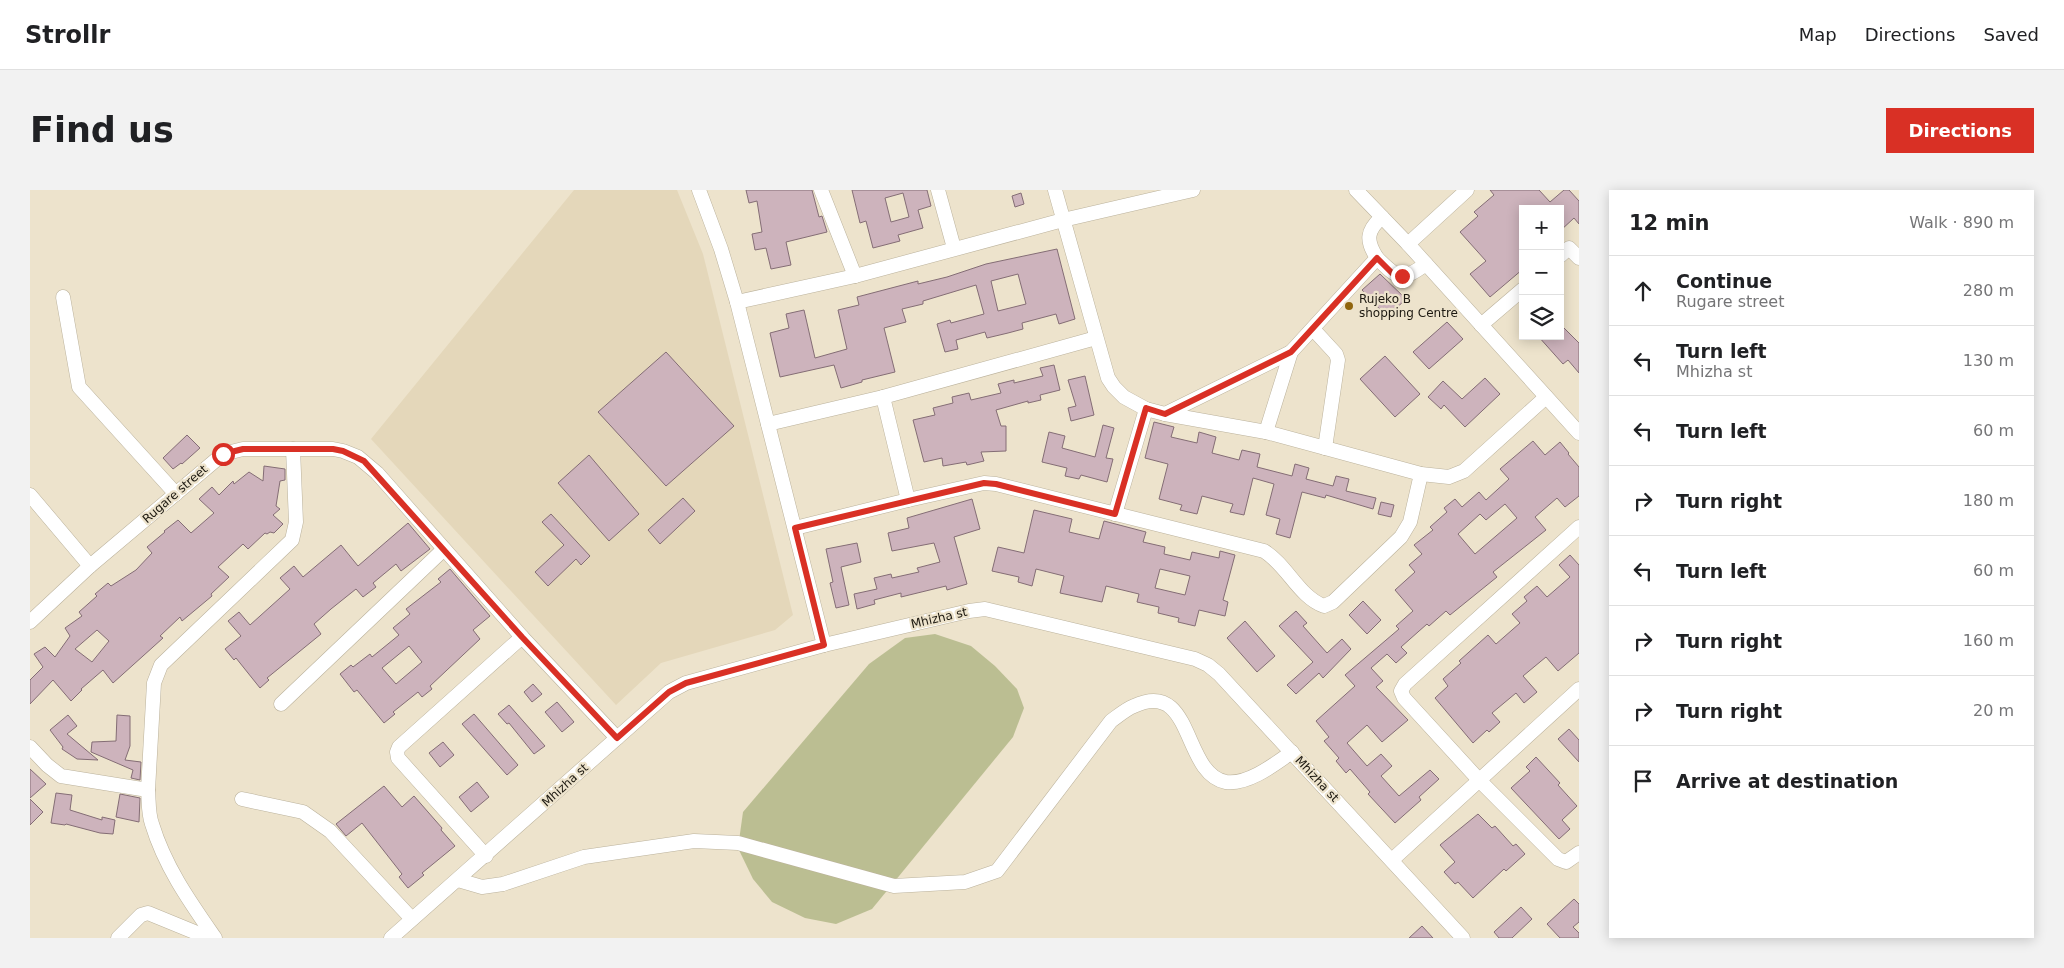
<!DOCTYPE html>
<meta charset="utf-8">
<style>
body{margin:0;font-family:"DejaVu Sans",sans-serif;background:#f2f2f2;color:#202124}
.controls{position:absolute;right:15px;top:15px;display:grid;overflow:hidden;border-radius:0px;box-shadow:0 2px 12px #0003}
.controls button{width:45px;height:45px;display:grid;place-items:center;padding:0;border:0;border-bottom:1px solid #e0e0e0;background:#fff;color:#202124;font:25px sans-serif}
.stop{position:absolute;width:15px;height:15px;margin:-11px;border:4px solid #d93025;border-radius:50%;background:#fff}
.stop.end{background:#d93025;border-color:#fff;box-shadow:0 1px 5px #0008}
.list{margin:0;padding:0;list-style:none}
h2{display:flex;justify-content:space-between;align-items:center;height:65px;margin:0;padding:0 20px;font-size:21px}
h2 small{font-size:16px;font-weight:400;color:#757577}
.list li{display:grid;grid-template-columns:32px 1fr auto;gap:15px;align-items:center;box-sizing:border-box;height:70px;padding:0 20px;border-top:1px solid #e0e0e0}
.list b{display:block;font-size:19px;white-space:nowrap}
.list p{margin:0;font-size:16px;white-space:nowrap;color:#757577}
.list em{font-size:16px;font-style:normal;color:#757577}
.icon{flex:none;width:28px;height:28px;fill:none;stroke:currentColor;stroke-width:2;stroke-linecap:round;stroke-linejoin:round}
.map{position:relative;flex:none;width:1549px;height:748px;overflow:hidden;border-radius:0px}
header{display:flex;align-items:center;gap:30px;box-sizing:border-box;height:70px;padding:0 25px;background:#fff;border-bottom:1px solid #e0e0e0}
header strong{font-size:24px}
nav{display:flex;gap:28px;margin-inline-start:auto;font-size:18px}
.intro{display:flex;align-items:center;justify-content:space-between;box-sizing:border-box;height:120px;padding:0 30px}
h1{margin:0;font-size:35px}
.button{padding:12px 22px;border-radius:0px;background:#d93025;color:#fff;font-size:18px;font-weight:700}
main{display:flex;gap:30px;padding:0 30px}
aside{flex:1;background:#fff;border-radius:0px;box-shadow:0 2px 12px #0003}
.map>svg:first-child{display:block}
.built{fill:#e4d7ba}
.green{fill:#bbbe92}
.building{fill:#cdb3bc;stroke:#846d75;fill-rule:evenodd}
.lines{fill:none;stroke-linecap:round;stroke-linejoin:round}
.minor-casing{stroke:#bbb29c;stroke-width:15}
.minor{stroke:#fff;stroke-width:14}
.route{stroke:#d93025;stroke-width:6}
.poi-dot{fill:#90650e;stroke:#ede3cc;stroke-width:2}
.labels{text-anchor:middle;stroke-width:4.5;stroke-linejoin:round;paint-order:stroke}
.poi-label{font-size:12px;fill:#1c1810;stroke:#ede3cc;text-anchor:start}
.street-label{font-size:12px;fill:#1c1810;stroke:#ede3cc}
</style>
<header>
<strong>Strollr</strong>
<nav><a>Map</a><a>Directions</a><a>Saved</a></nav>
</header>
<div class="intro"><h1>Find us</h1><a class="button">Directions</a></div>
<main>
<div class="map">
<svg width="1549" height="748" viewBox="0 0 1549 748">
<rect width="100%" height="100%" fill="#ede3cc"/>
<polygon class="built" points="544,0 647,0 673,64 763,425 745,440 631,473 586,515 341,249"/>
<polygon class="green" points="905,444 941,456 965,476 987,499 994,518 983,547 842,719 806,734 775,728 742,712 723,689 708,658 713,622 839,474 875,448"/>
<g class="building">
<polygon points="716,0 782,0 789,27 792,26 797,42 756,52 761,75 741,79 736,58 725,60 722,44 732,42 727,11 719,13"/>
<path d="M822,0H897L901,16L888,20L893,38L868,45L870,51L843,58L836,31L830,33ZM873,3L879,27L861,32L855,8Z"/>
<polygon points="1460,0 1509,0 1520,12 1534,0 1539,0 1549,11 1549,34 1544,28 1530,41 1530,19 1493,19 1493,79 1460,107 1440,84 1456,71 1430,42 1448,26 1444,22 1464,5"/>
<polygon points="991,3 994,14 985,17 982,6"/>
<path d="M1027,59L1045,129L1029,134L1026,124L992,133L993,139L978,143L957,148L955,142L926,150L928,159L915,162L907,134L920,130L921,133L954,124L946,95L893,111V114L872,119L876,132L854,138L865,182L832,190V192L811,198L804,175L750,187L740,143L759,138L756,124L774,120L785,168L817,159L808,120L829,115L827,107L888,91V94L917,87L956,74ZM988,84L996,114L968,121L961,91Z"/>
<polygon points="1350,84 1376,109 1357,127 1332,100"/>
<polygon points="1417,132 1433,149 1399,179 1383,162"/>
<polygon points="1530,134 1549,153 1549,183 1538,170 1533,174 1508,146 1530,146"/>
<polygon points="636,162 704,236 636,296 568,222"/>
<polygon points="1355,166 1390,204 1365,227 1330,189"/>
<polygon points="1024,175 1030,200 1010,205 1011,210 998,213 998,211 966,220 971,236 976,236 976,261 951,262 954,271 937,275 936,272 913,276 912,268 894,272 883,230 905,225 903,218 923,213 922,207 939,203 941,210 971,203 968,194 984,190 984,193 1013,186 1010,178"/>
<polygon points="1055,186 1064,225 1041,231 1038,218 1046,216 1038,190"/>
<polygon points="1455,188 1470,204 1435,237 1414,215 1411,219 1398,207 1413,191 1432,209"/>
<polygon points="1124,232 1144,237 1141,247 1167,253 1169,242 1186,247 1182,263 1209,270 1212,260 1230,264 1227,277 1262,286 1265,274 1279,278 1276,289 1303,296 1306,286 1319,289 1316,301 1346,308 1343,319 1296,305 1295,308 1272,302 1260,348 1246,344 1250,329 1236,325 1244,294 1223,288 1214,325 1200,322 1203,314 1172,306 1167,324 1150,320 1152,315 1129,309 1138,274 1115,268"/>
<polygon points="1073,235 1084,238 1076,268 1083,269 1077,292 1051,285 1049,289 1035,286 1037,278 1012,272 1019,242 1035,246 1032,258 1065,267"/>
<polygon points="157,245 170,258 152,274 151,273 143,279 133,268"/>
<path d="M1503,251L1515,265L1530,252L1539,263L1538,264L1549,277V306L1535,317L1527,308L1505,327L1516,340L1463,382L1467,387L1420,425L1416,421L1399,436L1397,434L1371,457L1377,463L1366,473L1357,464L1341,478L1353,491L1346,497L1378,530L1352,552L1337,535L1317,553L1337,576L1351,564L1362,576L1351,586L1369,606L1400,580L1409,589L1389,607L1391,610L1365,633L1338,604L1340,602L1320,579L1316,583L1306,571L1309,568L1294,551L1299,547L1286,531L1325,496L1315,485L1369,439L1366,436L1383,421L1365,400L1385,382L1379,375L1392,364L1384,355L1403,340L1400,337L1417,322L1414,318L1425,309L1432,317L1449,302L1456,310L1479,289L1470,279ZM1475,314L1487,328L1445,364L1428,344L1450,324L1456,330Z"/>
<polygon points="559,265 609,324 579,351 528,293"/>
<path d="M234,276L255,279V290L250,291L246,316L250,319L243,325L253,334L244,343L240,342L237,344L235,343L218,359L213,354L188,377L199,387L181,404L182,406L152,431L150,427L130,446L133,448L83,493L73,480L51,499L52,500L41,511L23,490L0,514V490L13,477L4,464L15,457L25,467L40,446L35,438L52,426L49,422L67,406L65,404L78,393L81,396L106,380L122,363L117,357L135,342L134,341L148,330L161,343L184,323L169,309L182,297L189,305L203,291L204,294L219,282L233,291ZM67,440L79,451L62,472L45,459Z"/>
<polygon points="653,308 665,321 630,354 618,340"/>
<polygon points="942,309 950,339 924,347 937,394 917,400 916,396 871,407 871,403 844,410 845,414 827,419 824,404 847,399 844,388 861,384 862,388 889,382 887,378 910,372 904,353 862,361 858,343 879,338 877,328"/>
<polygon points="1351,312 1364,315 1361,327 1348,324"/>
<path d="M1004,320L1042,329L1039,342L1069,349L1074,331L1116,342L1113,352L1135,357L1134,364L1160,370L1162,362L1189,368L1190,361L1205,365L1193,410L1198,412L1195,426L1169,420L1165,436L1148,432L1149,428L1128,423L1129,417L1107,412L1109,404L1076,396L1072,412L1030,403L1034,386L1006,379L1002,396L988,392L989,387L962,381L968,357L994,363ZM1130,379L1160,386L1155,405L1125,398Z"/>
<polygon points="521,324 560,366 551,375 546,369 518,396 505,382 534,355 512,332"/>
<polygon points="378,333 400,359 371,381 366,374 343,393 346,397 333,407 326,399 301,419 284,434 291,444 237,488 239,490 230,498 206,468 204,470 195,459 211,446 198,431 209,422 220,435 260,399 250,388 264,376 273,387 311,355 328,376"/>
<polygon points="827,353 831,372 811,377 819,415 806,418 800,393 803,392 796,359"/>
<polygon points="1540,365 1549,375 1549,463 1528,481 1516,467 1493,486 1507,502 1494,513 1486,503 1462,523 1470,532 1459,542 1457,540 1443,553 1405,508 1418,496 1413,489 1431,473 1429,471 1458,445 1466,454 1490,433 1482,424 1497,411 1494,407 1507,396 1517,407 1540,387 1529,375"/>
<path d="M420,379L460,426L443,440L450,449L400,496L402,499L392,507L388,502L363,522L365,524L354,533L327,500L324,502L310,484L321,475L323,477L340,464L342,467L369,445L363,438L380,424L376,419L411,392L408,389ZM379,456L392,472L366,494L352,478Z"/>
<polygon points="1333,411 1351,430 1337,444 1319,425"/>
<polygon points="1266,421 1277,433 1273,436 1297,463 1312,449 1321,459 1293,488 1289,483 1266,504 1257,495 1283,472 1249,436"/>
<polygon points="1215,431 1245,466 1227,482 1197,448"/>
<polygon points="503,494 512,504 502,512 494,502"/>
<polygon points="527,512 544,532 532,542 515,522"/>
<polygon points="479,515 515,556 504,564 479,533 477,534 468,524"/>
<polygon points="444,524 488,575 477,585 432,534"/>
<polygon points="38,525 47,536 37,544 68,570 47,569 32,559 33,557 20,540"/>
<polygon points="87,525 100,526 100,556 95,570 111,572 110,590 101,588 103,580 61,562 62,552 86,551"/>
<polygon points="1539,539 1549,550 1549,572 1528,549"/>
<polygon points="413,552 424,565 410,577 399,563"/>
<polygon points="1506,567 1530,593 1528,595 1547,616 1532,630 1540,639 1529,649 1481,598 1500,581 1496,577"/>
<polygon points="0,579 16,594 0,608"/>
<polygon points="447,592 459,607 441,622 429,607"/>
<polygon points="354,596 372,617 384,606 412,638 411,640 425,656 392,683 394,685 378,698 369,687 372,684 332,633 316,646 306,634"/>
<polygon points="26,603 42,605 40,620 72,630 72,627 85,630 83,644 70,643 36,634 35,635 21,633"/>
<polygon points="90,604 110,608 109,632 86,627"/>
<polygon points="0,609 13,622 0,635"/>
<polygon points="1448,624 1462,638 1465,636 1483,656 1486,654 1495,664 1476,681 1474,679 1443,708 1428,692 1425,694 1414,682 1425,672 1410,655"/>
<polygon points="1544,709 1549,714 1549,732 1543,737 1549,743 1549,748 1530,748 1517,734"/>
<polygon points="1491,717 1502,729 1482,748 1469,748 1464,742"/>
<polygon points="1392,736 1403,748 1379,748"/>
</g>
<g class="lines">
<g class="minor-casing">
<g id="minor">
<polyline points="669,0 691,59 707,112 794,455"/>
<polyline points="791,0 825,86"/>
<polyline points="908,0 924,58"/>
<polyline points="1025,0 1078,188 1084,197 1094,207 1116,219 1135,224 1236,242 1391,284 1419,287 1434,281 1516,207"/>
<polyline points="1326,0 1378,54 1549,243"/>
<polyline points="1378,54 1437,0"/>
<polyline points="1530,66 1539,58 1549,68"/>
<path d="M1347,68C1368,89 1371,92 1396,74"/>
<polyline points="33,107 49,197 146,304"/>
<polyline points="707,112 825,86 1033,30 1163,0"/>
<polyline points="1451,135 1493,99"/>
<polyline points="1283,139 1306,164 1308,170 1295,258"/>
<path d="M1066,148L853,207L878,310L954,293L966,294L1234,361C1257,375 1269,407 1294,416L1303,412L1371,347L1380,332L1391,284"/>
<polyline points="1135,224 1261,162"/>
<polyline points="738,234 853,207"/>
<path d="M1236,242L1261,162L1347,68C1336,51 1336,41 1352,27"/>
<polyline points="0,305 60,376"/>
<polyline points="1085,324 1116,219"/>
<polyline points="1549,337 1375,494 1371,501 1374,508 1449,590 1528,669 1536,672 1549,663"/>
<polyline points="765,338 878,310"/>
<polyline points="0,432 60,376 193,264 213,259 303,259 313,261 328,267 347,283 492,447 587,548"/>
<polyline points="251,514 413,360"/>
<path d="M0,557L17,575L31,586L118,600C119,611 118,623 122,634C135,677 160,712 185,748"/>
<polyline points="118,600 124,493 131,475 262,350 266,332 263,259"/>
<polyline points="212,609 273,622 300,641 382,729"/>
<polyline points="456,666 368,568 367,562 369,557 492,447"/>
<polyline points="1362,670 1549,499"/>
<path d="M428,690L452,697L473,694L554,667L664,651L708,653L864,696L935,692L967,681L1081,531C1088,526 1096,519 1104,516C1164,488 1152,584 1196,592C1218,595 1245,574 1262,562"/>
<polyline points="88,748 111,725 118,723 179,748"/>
<polyline points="361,748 639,502 656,493 794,455 939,421 955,419 1165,469 1178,475 1189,484 1433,748"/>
</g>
</g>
<use href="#minor" class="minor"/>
</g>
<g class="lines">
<polyline class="route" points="193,264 213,259 303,259 313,261 334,271 492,447 587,548 639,502 656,493 794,455 765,338 954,293 966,294 1085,324 1116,218 1135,224 1261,162 1347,68 1364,85 1372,86"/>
</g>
<circle class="poi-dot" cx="1319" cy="116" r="5"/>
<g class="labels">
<g class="poi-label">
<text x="1329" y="113">Rujeko B<tspan x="1329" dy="14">shopping Centre</tspan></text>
</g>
<g class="street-label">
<text transform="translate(145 304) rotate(-41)" y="4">Rugare street</text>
<text transform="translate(909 428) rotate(-13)" y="4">Mhizha st</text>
<text transform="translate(1287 589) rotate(47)" y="4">Mhizha st</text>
<text transform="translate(535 595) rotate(-42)" y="4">Mhizha st</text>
</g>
</g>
</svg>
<div class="controls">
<button>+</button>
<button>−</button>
<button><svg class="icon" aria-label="layers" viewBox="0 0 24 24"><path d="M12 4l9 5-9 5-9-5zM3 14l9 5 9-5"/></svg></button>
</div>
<div class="stop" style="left:193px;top:264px"></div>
<div class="stop end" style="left:1372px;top:86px"></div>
</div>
<aside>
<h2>12 min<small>Walk · 890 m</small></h2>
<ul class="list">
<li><svg class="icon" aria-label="ahead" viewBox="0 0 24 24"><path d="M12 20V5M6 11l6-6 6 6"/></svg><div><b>Continue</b><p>Rugare street</p></div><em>280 m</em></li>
<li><svg class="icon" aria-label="left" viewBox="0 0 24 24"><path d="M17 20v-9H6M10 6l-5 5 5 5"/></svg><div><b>Turn left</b><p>Mhizha st</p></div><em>130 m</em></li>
<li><svg class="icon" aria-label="left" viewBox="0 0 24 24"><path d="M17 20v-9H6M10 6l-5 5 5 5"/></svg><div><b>Turn left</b></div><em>60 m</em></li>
<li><svg class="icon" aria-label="right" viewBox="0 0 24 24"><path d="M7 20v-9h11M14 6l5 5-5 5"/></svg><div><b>Turn right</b></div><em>180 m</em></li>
<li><svg class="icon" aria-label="left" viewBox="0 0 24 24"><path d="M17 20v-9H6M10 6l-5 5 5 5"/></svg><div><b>Turn left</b></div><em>60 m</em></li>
<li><svg class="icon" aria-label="right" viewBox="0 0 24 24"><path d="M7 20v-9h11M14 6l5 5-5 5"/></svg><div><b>Turn right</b></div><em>160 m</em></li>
<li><svg class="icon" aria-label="right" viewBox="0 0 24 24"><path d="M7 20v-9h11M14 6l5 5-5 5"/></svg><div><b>Turn right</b></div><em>20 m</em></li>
<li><svg class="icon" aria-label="arrive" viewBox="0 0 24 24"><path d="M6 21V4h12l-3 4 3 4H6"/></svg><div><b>Arrive at destination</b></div></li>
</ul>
</aside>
</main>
